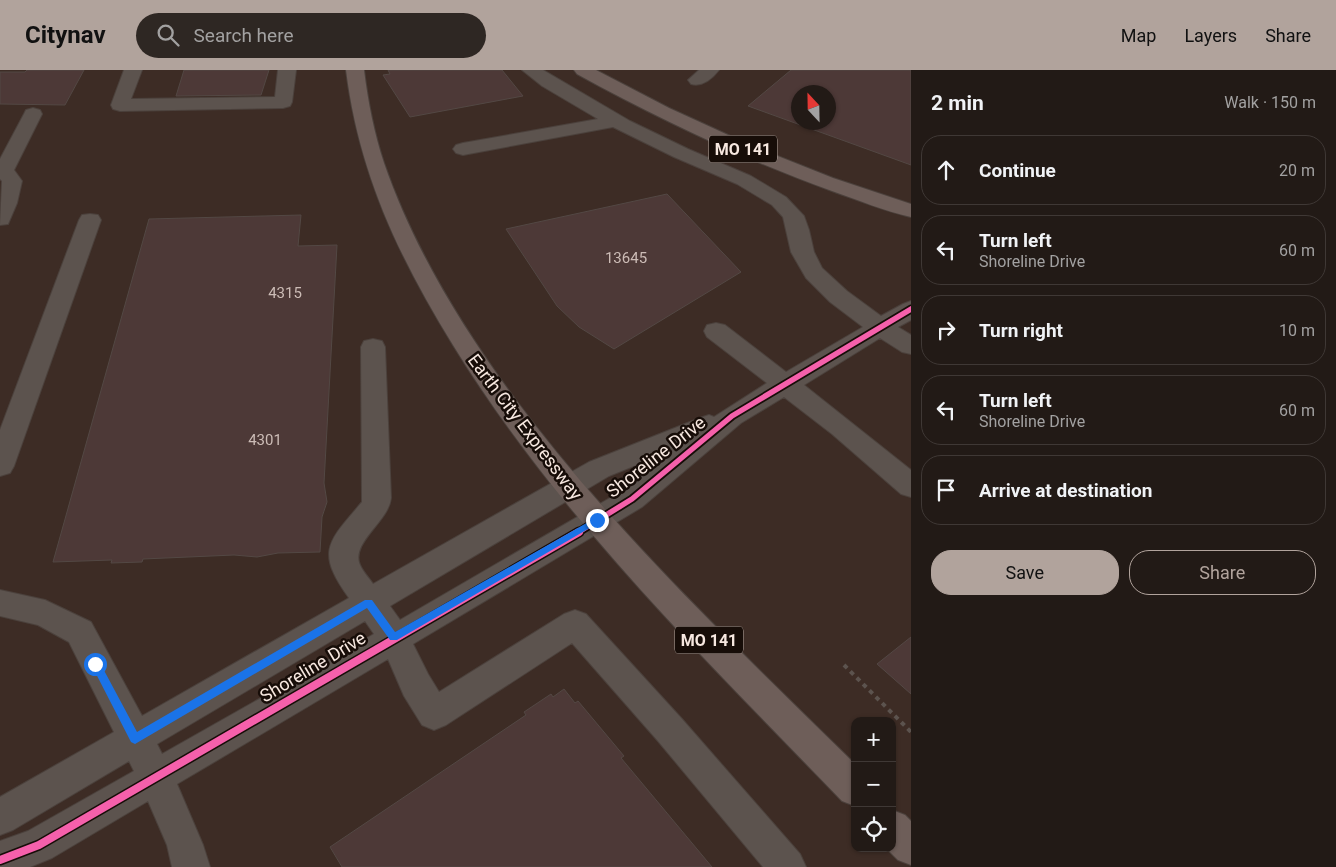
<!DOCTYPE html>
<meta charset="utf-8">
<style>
body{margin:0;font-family:Roboto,sans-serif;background:#2e2723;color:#f1f3f6}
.controls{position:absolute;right:15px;bottom:15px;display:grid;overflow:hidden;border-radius:10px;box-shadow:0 1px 4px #0004}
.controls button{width:45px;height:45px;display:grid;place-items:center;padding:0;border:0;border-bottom:1px solid #3f3835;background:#221a16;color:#f1f3f6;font:25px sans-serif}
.compass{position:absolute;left:791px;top:15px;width:45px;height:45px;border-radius:50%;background:#221a16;box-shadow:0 1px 4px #0004;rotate:338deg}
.stop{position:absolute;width:15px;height:15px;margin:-11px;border:4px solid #1a73e8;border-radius:50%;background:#fff}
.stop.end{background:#1a73e8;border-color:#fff;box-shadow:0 1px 5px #0008}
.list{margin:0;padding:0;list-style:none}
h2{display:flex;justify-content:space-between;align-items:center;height:65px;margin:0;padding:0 20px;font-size:21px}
h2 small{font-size:16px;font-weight:400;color:#a2a1a1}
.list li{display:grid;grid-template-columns:32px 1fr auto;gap:15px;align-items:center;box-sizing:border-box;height:70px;margin:0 10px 10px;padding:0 10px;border:1px solid #3f3835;border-radius:20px}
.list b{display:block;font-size:19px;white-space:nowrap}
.list p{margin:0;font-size:16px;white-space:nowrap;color:#a2a1a1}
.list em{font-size:16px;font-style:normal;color:#a2a1a1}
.actions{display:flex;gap:10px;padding:15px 20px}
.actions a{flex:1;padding:11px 0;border:1px solid #b1a39c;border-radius:20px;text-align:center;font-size:18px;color:#b1a39c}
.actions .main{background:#b1a39c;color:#111}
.icon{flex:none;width:28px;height:28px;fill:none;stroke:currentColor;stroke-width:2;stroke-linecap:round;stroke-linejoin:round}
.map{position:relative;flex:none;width:911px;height:797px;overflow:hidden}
header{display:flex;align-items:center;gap:30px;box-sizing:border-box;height:70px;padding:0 25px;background:#b1a39c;color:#111}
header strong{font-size:24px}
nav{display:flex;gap:28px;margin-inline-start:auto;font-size:18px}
.search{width:350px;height:45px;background:#2e2723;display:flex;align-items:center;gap:12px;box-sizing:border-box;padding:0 18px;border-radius:28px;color:#a2a1a1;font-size:19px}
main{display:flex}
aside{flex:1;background:#221a16}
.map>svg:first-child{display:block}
.industrial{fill:#3d2c25;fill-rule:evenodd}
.building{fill:#4d3937;stroke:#534844;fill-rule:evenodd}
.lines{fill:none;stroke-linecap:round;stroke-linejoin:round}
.minor-casing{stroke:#4b413c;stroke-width:2}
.highway-casing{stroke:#4b413c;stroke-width:2}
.path{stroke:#5c534e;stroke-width:4;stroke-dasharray:4.5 4.5;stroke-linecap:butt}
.minor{fill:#5c534e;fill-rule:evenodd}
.highway{fill:#6e5e59;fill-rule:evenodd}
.cycleway-far1-casing{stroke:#170d08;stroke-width:9}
.cycleway-casing{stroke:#170d08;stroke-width:11}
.cycleway-far1{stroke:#f560ab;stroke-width:5.5}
.cycleway{stroke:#f560ab;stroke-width:8}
.route{fill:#1a73e8}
.labels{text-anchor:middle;stroke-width:5;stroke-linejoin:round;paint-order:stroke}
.number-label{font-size:15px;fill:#ccbcb6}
.shield{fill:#170d08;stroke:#b4a69f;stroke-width:1}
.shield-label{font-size:16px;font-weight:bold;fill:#f7e8e0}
.street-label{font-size:18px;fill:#f7e8e0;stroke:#170d08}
</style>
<header>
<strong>Citynav</strong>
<div class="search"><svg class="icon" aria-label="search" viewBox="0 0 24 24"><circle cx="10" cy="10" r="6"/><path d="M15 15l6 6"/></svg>Search here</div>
<nav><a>Map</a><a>Layers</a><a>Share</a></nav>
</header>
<main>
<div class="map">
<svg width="911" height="797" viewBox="0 0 911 797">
<rect width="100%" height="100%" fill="#2e231d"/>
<path class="industrial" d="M0,0H911V797H0ZM798,22H828V52H798ZM855,651H892V778H855Z"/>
<g class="building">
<polygon points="27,0 84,0 65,35 0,34 0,2 25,2"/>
<polygon points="184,0 269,0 261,25 176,26"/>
<polygon points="388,0 502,0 523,26 410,47 383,5 390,4"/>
<path d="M791,0H911V95L748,36ZM798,22H828V52H798Z"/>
<polygon points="667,124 741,202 614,279 579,257 557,236 506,159"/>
<polygon points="301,145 298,176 337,175 324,413 327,432 322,447 320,482 278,483 257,487 234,485 143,489 142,492 111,493 112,490 53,492 149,149"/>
<polygon points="911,567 911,624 877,594"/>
<polygon points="564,619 575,633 578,631 624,686 621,688 712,797 342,797 330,777 526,645 524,642 551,624 553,627"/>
</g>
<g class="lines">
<g class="minor-casing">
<g id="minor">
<polygon points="124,0 142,0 131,29 275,27 278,0 296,0 292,32 290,36 283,38 120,41 113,39 111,35"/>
<path d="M522,0H543L630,51L688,79L751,106L786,127L804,146L809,160L814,182L822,198L847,221L881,246L903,234L911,231V250L898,257L911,265V284L902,282L880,268L804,315L911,400V427L901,424L832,364L784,327L741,353L642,437L413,574L428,604L439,622L564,544L575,540L586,544L682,649L800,784L806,797H763L658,671L572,573L446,655L434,660L422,655L404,626L388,589L177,714L203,775L210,797H172L167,775L148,731L52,788L30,797H0V771L28,761L134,701L129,691L13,760L0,765V727L114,662L69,572L38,555L0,546V520L45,530L91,552L142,646L349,528C315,481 328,472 362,432L361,277L364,271L373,269L382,271L385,277L391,428C389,451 350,473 360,495C363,502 369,508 373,514L589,392L700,348L709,345L714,347L767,313L707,267L704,261L707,255L716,253L725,255L786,302L863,257L830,232L806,208L791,182L783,147L772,135L737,114L674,87L613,57L463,85L456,83L453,79L456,75L463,73L598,49L542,16ZM671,381L622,421L400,550L390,536L609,406ZM365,551L374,564L162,684L157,674Z"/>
<path d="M699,0H719C712,9 702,17 691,14L688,10Z"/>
<polygon points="33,38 40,40 42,44 14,100 22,111 17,133 8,154 0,155 2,111 0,109 0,89 24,44 26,40"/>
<polygon points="90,144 98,145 101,150 14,396 10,403 0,406 0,360 79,150 82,145"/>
</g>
</g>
<g class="highway-casing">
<g id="highway">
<path d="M346,0H364C368,32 374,63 384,93C413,177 460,254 512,325C612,460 735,576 855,694V736L842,731C704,588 558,446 453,275C399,187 359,104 346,0Z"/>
<path d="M574,0H596L669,38L750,75L833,108L911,134V147C884,141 858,130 832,121C743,89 659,49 577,4Z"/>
<polygon points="892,740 905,745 911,751 911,795 898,790 886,778 892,778"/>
</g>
</g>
<polyline class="path" points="844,595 911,662"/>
<use href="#minor" class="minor"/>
<use href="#highway" class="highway"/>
<g class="cycleway-far1-casing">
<polyline id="cycleway-far1" points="577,463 632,429 732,346 911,239"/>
</g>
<g class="cycleway-casing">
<polyline id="cycleway" points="0,790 39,775 579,462"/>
</g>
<use href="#cycleway-far1" class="cycleway-far1"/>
<use href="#cycleway" class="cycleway"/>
</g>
<polygon class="route" points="597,447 601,450 600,452 397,570 390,570 367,538 135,674 131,672 91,594 95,590 99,591 137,662 365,530 372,530 395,562"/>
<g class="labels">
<g class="number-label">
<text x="626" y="193">13645</text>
<text x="285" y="228">4315</text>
<text x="265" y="375">4301</text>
</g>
<g class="shield">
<rect x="709" y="65.5" width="68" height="27" rx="4"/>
<rect x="675" y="556.5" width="68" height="27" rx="4"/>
</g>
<g class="shield-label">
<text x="743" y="85">MO 141</text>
<text x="709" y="576">MO 141</text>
</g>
<g class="street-label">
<text transform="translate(525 357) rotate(53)" y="6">Earth City Expressway</text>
<text transform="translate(656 387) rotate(-38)" y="6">Shoreline Drive</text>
<text transform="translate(313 597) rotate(-31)" y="6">Shoreline Drive</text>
</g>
</g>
</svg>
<div class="controls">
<button>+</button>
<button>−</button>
<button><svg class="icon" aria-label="locate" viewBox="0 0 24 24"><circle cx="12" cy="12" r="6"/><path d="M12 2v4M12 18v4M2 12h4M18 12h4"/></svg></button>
</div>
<svg class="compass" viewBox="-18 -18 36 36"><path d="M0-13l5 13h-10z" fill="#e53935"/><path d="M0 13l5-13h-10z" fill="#a2a1a1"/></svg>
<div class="stop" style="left:95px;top:594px"></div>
<div class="stop end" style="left:597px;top:450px"></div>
</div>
<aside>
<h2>2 min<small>Walk · 150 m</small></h2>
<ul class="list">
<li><svg class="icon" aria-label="ahead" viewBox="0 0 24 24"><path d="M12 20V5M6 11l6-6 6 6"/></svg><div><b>Continue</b></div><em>20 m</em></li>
<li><svg class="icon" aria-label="left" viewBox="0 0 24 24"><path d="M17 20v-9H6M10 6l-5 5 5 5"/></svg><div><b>Turn left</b><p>Shoreline Drive</p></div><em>60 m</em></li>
<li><svg class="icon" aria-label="right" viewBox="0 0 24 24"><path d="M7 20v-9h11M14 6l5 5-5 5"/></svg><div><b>Turn right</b></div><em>10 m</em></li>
<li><svg class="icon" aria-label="left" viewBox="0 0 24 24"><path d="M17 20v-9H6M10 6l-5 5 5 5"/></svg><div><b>Turn left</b><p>Shoreline Drive</p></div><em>60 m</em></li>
<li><svg class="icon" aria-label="arrive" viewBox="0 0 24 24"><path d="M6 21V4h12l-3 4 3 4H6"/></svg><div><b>Arrive at destination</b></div></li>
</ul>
<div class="actions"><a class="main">Save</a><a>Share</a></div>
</aside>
</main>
